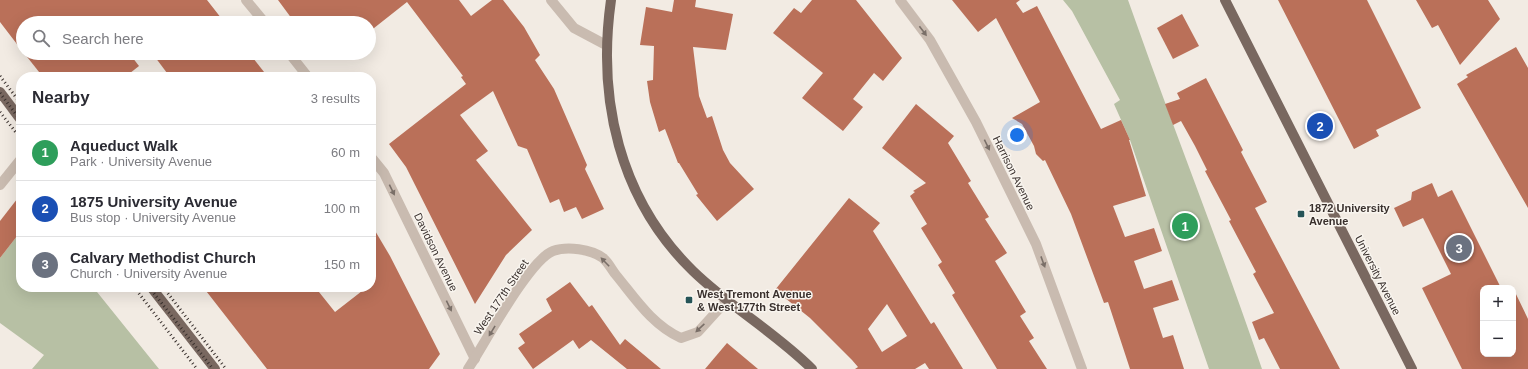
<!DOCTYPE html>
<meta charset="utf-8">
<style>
body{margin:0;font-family:Helvetica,sans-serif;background:#f7f7f7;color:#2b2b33}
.controls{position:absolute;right:12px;bottom:12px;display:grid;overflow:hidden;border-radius:8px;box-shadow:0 4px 16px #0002}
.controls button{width:36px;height:36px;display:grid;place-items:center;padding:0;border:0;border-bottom:1px solid #e1e1e2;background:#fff;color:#2b2b33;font:20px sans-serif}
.you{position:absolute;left:1017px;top:135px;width:14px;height:14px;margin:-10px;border:3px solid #fff;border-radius:50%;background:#1a73e8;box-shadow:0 0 0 6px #1a73e833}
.badge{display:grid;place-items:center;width:26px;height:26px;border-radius:50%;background:#1a73e8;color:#fff;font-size:13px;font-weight:700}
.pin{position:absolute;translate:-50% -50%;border:2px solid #fff;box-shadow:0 1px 4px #0006}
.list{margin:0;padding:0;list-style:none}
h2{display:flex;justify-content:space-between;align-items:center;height:52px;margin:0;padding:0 16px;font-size:17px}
h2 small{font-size:13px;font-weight:400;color:#7c7c81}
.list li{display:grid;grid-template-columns:26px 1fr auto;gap:12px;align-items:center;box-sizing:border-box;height:56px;padding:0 16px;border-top:1px solid #e1e1e2}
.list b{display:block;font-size:15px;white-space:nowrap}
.list p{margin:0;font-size:13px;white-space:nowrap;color:#7c7c81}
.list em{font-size:13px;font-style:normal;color:#7c7c81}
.icon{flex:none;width:22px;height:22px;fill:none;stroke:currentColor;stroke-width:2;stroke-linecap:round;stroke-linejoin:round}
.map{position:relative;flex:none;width:1528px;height:369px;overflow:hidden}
.search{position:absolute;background:#fff;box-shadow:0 4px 16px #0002;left:16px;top:16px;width:360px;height:44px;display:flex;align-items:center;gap:10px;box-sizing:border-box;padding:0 14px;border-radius:22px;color:#7c7c81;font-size:15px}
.panel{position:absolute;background:#fff;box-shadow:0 4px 16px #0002;left:16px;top:72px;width:360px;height:220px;border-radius:16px}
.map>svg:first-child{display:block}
.green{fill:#b7c0a4}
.building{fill:#ba7059;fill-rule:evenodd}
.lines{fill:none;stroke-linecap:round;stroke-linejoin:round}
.minor{stroke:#c9bbb0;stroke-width:10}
.major{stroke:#796860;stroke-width:10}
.rail{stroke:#39302d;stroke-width:3;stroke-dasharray:1 3;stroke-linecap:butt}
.oneway{fill:#7a6f68}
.poi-dot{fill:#265457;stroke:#f9f5ef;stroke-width:1.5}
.labels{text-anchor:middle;stroke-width:3;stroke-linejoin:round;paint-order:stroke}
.street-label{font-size:11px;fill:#39302d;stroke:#f9f5ef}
.poi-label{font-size:11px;font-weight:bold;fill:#39302d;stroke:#f9f5ef;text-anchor:start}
</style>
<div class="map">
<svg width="1528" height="369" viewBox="0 0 1528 369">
<rect width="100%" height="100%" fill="#f2ebe3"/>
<g class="green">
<path d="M1063,0H1128C1171,123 1220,245 1262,369H1209L1130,140L1114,104L1120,100L1072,11Z"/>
<polygon points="21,231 21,287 93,287 159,369 32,369 44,355 0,323 0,258"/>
</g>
<g class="building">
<polygon points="0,0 207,0 225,23 23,23 23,52 0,22"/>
<polygon points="278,0 459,0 471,16 492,0 503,0 524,27 540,55 535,60 554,89 587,165 585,169 604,209 582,219 576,207 564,212 559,199 550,203 527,149 518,146 493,91 460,115 488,151 476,160 532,230 506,255 475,304 406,167 389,144 466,84 461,77 463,76 407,2 369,32 369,23 295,23"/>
<polygon points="674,0 696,0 695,7 733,14 726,50 693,47 699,96 707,118 712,116 723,150 730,163 754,189 717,221 696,195 698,194 679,163 678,163 665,129 659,132 650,102 647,81 653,80 654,46 640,45 646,7 672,12"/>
<polygon points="812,0 856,0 902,58 883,81 874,73 853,99 863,107 843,131 802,98 823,73 773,33 794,8 801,13"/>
<polygon points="952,0 1020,0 1016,3 1023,13 1037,6 1101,129 1121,120 1130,140 1129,140 1146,196 1113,206 1125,237 1154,228 1162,251 1134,261 1144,289 1172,280 1179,300 1153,308 1163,338 1173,335 1184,369 1130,369 1108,302 1104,303 1071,214 1045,160 1043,161 1036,154 1034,146 1022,124 1012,118 1040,102 996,18 978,32"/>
<polygon points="1278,0 1367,0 1421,108 1376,130 1379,136 1354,149"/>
<polygon points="1416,0 1488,0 1500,19 1460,65 1438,25 1432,28"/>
<polygon points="1182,14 1199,46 1173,59 1157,28"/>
<polygon points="1516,47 1528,68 1528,208 1457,84 1468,77 1466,75"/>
<polygon points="24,53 129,53 139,66 125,77 43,77"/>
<polygon points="152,53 249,53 268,77 170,77"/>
<polygon points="1206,78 1243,150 1241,152 1267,202 1255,208 1340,369 1280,369 1264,338 1259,340 1252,322 1274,313 1253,274 1256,272 1229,221 1231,220 1205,171 1207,170 1195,146 1181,121 1173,125 1165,104 1180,99 1177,93"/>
<polygon points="916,104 954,136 948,143 971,181 968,183 989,217 985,219 1007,253 995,261 1026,312 1020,316 1034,338 1029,341 1047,369 997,369 952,295 955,293 938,265 942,262 921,228 927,224 910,196 915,192 913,191 926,183 882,148"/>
<polygon points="1432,183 1438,197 1452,190 1501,288 1483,288 1483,354 1513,354 1513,288 1528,319 1528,369 1462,369 1422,288 1451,274 1423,218 1403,227 1394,208 1411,200 1412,192"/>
<polygon points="21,194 21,231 0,258 0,221"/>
<path d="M849,198L880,223L873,231L931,324L934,322L963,369H929L925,363L915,369H855L858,367L852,360L810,318L775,290ZM887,304L907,336L882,352L868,329Z"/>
<polygon points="371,224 390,256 440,354 429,369 267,369 203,287 315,287 335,312 362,291 360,290 364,287 371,287"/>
<polygon points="570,282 589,307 592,305 620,345 625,339 661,369 627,369 591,340 579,349 573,340 533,369 518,348 525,343 519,334 552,311 546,299"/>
<polygon points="727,343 758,369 705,369"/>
</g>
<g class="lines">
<g class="minor">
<polyline points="246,0 265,23"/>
<polyline points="551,0 574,28 606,45"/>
<polyline points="900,0 930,40 976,122 1036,244 1082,369"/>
<polyline points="289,53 308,77"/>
<polyline points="371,157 384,173 475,359"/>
<polyline points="0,185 21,159"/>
<path d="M468,369C484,345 529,260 553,251C567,246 591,249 603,258C608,262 612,270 616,275C635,298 652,325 681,338L698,332L727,300"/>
</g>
<g class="major">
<path d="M611,0C597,99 619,199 693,271C730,307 775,332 812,369"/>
<polyline points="1225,0 1412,369"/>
<polyline points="0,92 21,120"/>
<polyline points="151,287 215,369"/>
</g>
<g class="rail">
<polyline points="0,76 21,104"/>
<polyline points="0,93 21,121"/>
<polyline points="0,112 21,139"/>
<polyline points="134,287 197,369"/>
<polyline points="149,287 213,369"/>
<polyline points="163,287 226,369"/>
</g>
</g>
<defs><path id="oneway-solid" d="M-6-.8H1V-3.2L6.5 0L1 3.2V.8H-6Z"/></defs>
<g class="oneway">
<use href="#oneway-solid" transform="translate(923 31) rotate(53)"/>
<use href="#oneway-solid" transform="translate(987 145) rotate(64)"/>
<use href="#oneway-solid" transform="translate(392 190) rotate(64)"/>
<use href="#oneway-solid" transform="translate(605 262) rotate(-134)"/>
<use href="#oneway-solid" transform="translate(1043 262) rotate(70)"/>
<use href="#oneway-solid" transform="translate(449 306) rotate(64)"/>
<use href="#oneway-solid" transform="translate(700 328) rotate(137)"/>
<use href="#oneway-solid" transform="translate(492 331) rotate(121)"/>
</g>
<g class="poi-dot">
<rect x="1297" y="210" width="8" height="8" rx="2"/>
<rect x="685" y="296" width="8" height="8" rx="2"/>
</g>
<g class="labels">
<g class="street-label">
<text transform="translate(1014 173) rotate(64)" y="4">Harrison Avenue</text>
<text transform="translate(436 252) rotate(64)" y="4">Davidson Avenue</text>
<text transform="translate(1378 275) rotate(63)" y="4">University Avenue</text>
<text transform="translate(501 297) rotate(-56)" y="4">West 177th Street</text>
</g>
<g class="poi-label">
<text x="1309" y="212">1872 University<tspan x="1309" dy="13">Avenue</tspan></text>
<text x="697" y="298">West Tremont Avenue<tspan x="697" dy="13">&amp; West 177th Street</tspan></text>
</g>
</g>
</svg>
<div class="controls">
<button>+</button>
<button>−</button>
</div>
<div class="you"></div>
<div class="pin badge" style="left:1185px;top:226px;background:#2e9e5b">1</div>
<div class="pin badge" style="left:1320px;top:126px;background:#1a4fb4">2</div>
<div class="pin badge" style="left:1459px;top:248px;background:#6b7280">3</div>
<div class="search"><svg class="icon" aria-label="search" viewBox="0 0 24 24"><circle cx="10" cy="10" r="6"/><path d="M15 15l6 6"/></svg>Search here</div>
<section class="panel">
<h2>Nearby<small>3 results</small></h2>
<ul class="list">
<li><span class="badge" style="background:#2e9e5b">1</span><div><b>Aqueduct Walk</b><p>Park · University Avenue</p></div><em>60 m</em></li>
<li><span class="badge" style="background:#1a4fb4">2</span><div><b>1875 University Avenue</b><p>Bus stop · University Avenue</p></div><em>100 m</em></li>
<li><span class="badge" style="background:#6b7280">3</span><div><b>Calvary Methodist Church</b><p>Church · University Avenue</p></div><em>150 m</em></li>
</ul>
</section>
</div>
